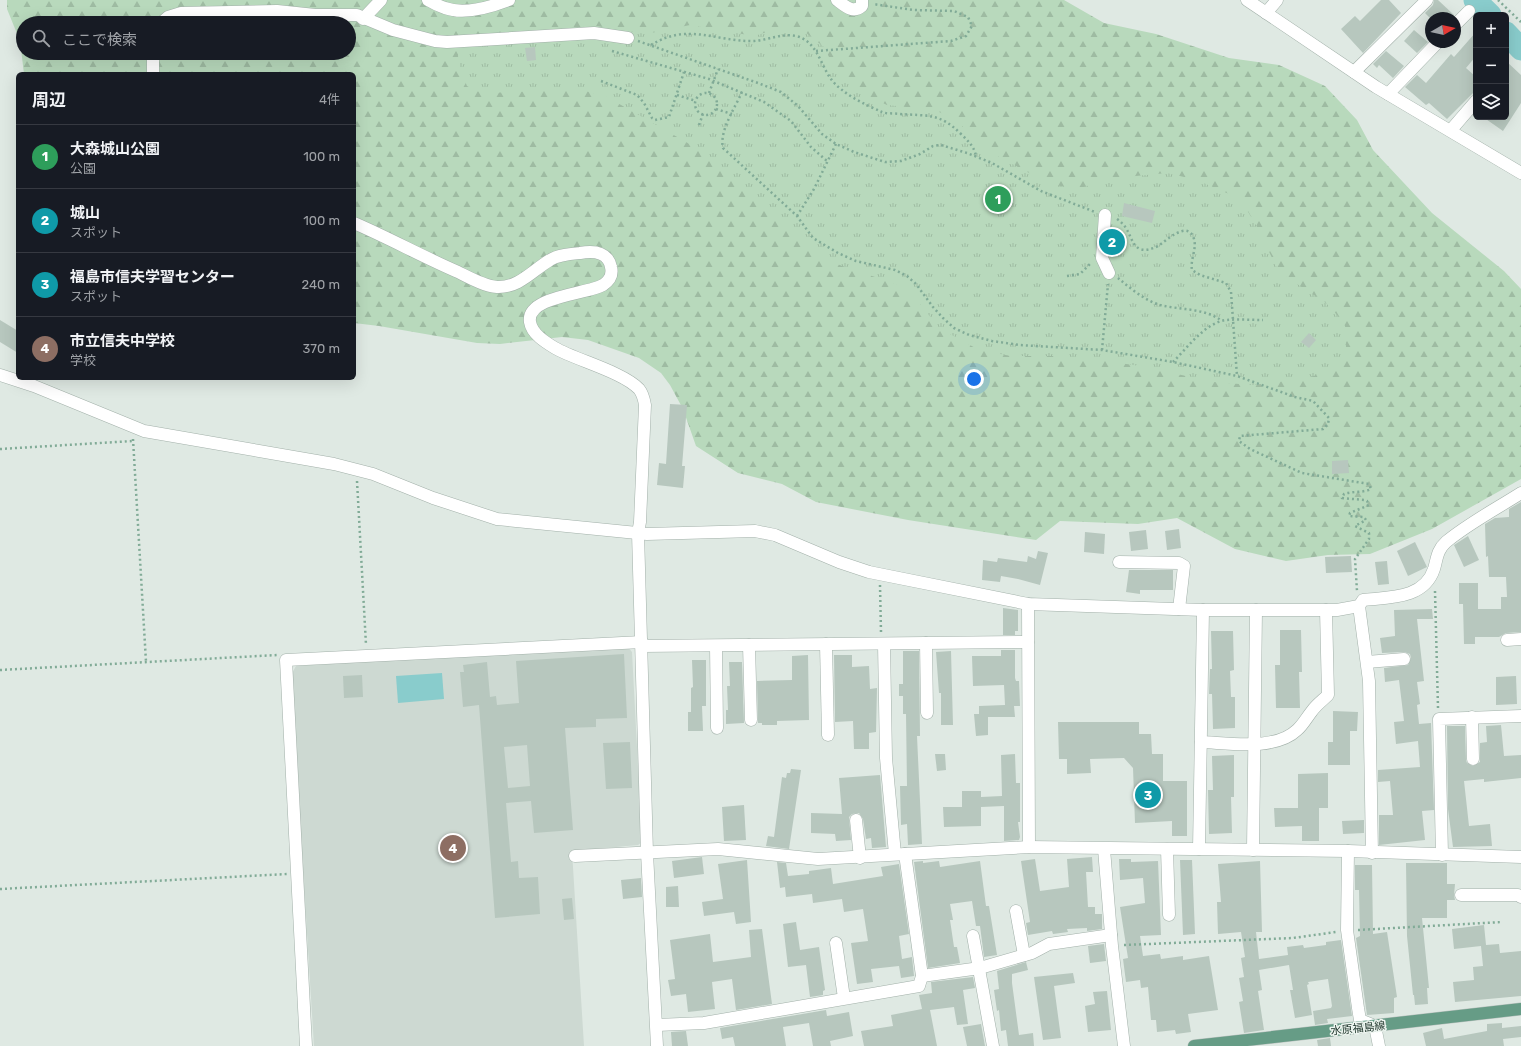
<!DOCTYPE html>
<html lang="ja">
<meta charset="utf-8">
<style>
body{margin:0;font-family:Rubik,"Noto Sans JP",sans-serif;background:#20242c;color:#f1f3f6}
.controls{position:absolute;right:12px;top:12px;display:grid;overflow:hidden;border-radius:6px;box-shadow:0 4px 16px #0002}
.controls button{width:36px;height:36px;display:grid;place-items:center;padding:0;border:0;border-bottom:1px solid #363941;background:#171b24;color:#f1f3f6;font:20px sans-serif}
.compass{position:absolute;left:1425px;top:12px;width:36px;height:36px;border-radius:50%;background:#171b24;box-shadow:0 4px 16px #0002;rotate:81deg}
.you{position:absolute;left:974px;top:379px;width:14px;height:14px;margin:-10px;border:3px solid #fff;border-radius:50%;background:#1a73e8;box-shadow:0 0 0 6px #1a73e833}
.badge{display:grid;place-items:center;width:26px;height:26px;border-radius:50%;background:#d93025;color:#fff;font-size:13px;font-weight:700}
.pin{position:absolute;translate:-50% -50%;border:2px solid #fff;box-shadow:0 1px 4px #0006}
.list{margin:0;padding:0;list-style:none}
h2{display:flex;justify-content:space-between;align-items:center;height:52px;margin:0;padding:0 16px;font-size:17px}
h2 small{font-size:13px;font-weight:400;color:#9ea1a6}
.list li{display:grid;grid-template-columns:26px 1fr auto;gap:12px;align-items:center;box-sizing:border-box;height:64px;padding:0 16px;border-top:1px solid #363941}
.list b{display:block;font-size:15px;white-space:nowrap}
.list p{margin:0;font-size:13px;white-space:nowrap;color:#9ea1a6}
.list em{font-size:13px;font-style:normal;color:#9ea1a6}
.icon{flex:none;width:22px;height:22px;fill:none;stroke:currentColor;stroke-width:2;stroke-linecap:round;stroke-linejoin:round}
.map{position:relative;flex:none;width:1521px;height:1046px;overflow:hidden}
.search{position:absolute;background:#171b24;box-shadow:0 4px 16px #0002;left:16px;top:16px;width:340px;height:44px;display:flex;align-items:center;gap:10px;box-sizing:border-box;padding:0 14px;border-radius:22px;color:#9ea1a6;font-size:15px}
.panel{position:absolute;background:#171b24;box-shadow:0 4px 16px #0002;left:16px;top:72px;width:340px;height:308px;border-radius:6px}
.map>svg:first-child{display:block}
.built{fill:#cdd9d2}
.forest{fill:url(#forest-firs);fill-rule:evenodd}
.park{fill:url(#park-tufts)}
.water{fill:#89cccc}
.lines{fill:none;stroke-linecap:round;stroke-linejoin:round}
.river{stroke:#89cccc;stroke-width:23}
.building{fill:#b7c7be;fill-rule:evenodd}
.minor-casing{stroke:#a2b0a9;stroke-width:13}
.major-casing{stroke:#bcc3c0;stroke-width:13}
.path{stroke:#81ab97;stroke-width:2.5;stroke-dasharray:2 3;stroke-linecap:butt}
.minor{stroke:#fff;stroke-width:12}
.major{stroke:#669c86;stroke-width:12}
.labels{text-anchor:middle;stroke-width:3;stroke-linejoin:round;paint-order:stroke}
.street-label{font-size:11px;fill:#21382e;stroke:#eff6f1}
</style>
<div class="map">
<svg width="1521" height="1046" viewBox="0 0 1521 1046">
<defs>
<pattern id="forest-firs" width="22" height="20" patternUnits="userSpaceOnUse"><rect width="22" height="20" fill="#b8d9bc"/><path d="M5 1l3.5 6h-7zM16 11l3.5 6h-7z" fill="#9ebba2"/></pattern>
<pattern id="park-tufts" width="24" height="20" patternUnits="userSpaceOnUse"><rect width="24" height="20" fill="#b8d9bc"/><path d="M3 7l-1-3M5 7V3M7 7l1-3M15 17l-1-3M17 17v-4M19 17l1-3" fill="none" stroke="#9ebba2"/></pattern>
</defs>
<rect width="100%" height="100%" fill="#dfe9e3"/>
<polygon class="built" points="627,646 632,652 642,842 638,845 572,851 584,1046 314,1046 291,675 296,666"/>
<path class="forest" d="M7,0H1064L1104,23L1156,34L1229,58L1279,65L1325,86L1357,120L1373,150L1432,213L1504,271L1521,289V479L1432,529L1370,554L1328,555L1286,561L1235,549L1177,518L1138,524L1060,521L1036,540L908,520L816,502L782,484L738,473L696,446L683,409L670,385L661,373L639,358L588,340L562,337L500,344L477,343L379,326L354,323V74H24L20,41L7,9ZM23,23H349V53H23Z"/>
<path class="park" d="M690,25L754,36L774,30L805,32L824,47L836,71L854,89L887,105L935,110L956,120L988,151L1052,185L1080,188L1115,178L1167,173L1197,180L1229,194L1244,205L1256,225L1276,266L1285,276L1326,303L1338,316L1345,326L1346,347L1341,358L1329,368L1314,376L1278,382L1252,385L1214,382L1140,366L1099,360L1056,356H1011L979,350L939,328L916,299L902,286L842,266L822,257L807,244L782,219L707,154L607,97L579,89L489,93L476,91L467,86C461,70 451,49 465,35L597,26L646,34Z"/>
<polygon class="water" points="442,673 444,699 398,703 396,676"/>
<g class="lines">
<g class="river">
<polyline points="1475,0 1490,15"/>
<polyline points="1506,33 1521,49"/>
</g>
</g>
<g class="building">
<polygon points="1381,0 1389,0 1401,13 1363,53 1341,29 1355,16 1360,21"/>
<polygon points="1434,0 1438,0 1454,15 1451,18 1430,18 1425,13 1433,5"/>
<polygon points="1414,30 1428,42 1417,53 1404,41"/>
<polygon points="1476,32 1476,56 1466,68 1476,77 1476,90 1447,119 1429,103 1426,105 1405,87 1417,75 1426,83 1451,54 1454,57"/>
<polygon points="535,47 536,60 527,61 525,48"/>
<polygon points="1386,51 1404,66 1393,78 1379,65 1377,68 1373,64"/>
<polygon points="1506,61 1521,75 1521,103 1503,131 1483,117 1506,117"/>
<polygon points="1124,203 1155,211 1152,223 1122,216"/>
<polygon points="0,320 18,331 18,353 0,342"/>
<polygon points="1309,333 1316,340 1309,348 1301,342"/>
<polygon points="670,404 687,405 682,466 685,466 683,488 657,485 659,463 666,464"/>
<polygon points="1348,460 1349,473 1332,474 1332,461"/>
<polygon points="1521,502 1521,632 1506,633 1499,637 1475,637 1475,644 1464,644 1463,604 1459,604 1459,583 1478,583 1478,609 1501,609 1501,597 1507,597 1506,577 1489,577 1488,556 1486,557 1485,524 1495,518 1509,517 1509,509"/>
<polygon points="1179,529 1181,548 1167,550 1165,531"/>
<polygon points="1146,530 1148,549 1131,551 1129,532"/>
<polygon points="1085,532 1105,534 1104,554 1084,552"/>
<polygon points="1468,536 1479,560 1464,567 1454,545"/>
<polygon points="1415,542 1427,567 1408,576 1397,551"/>
<polygon points="1038,551 1048,553 1040,585 1018,579 1001,576 1000,582 982,580 983,560 997,562 998,558 1027,562 1028,556 1036,559"/>
<polygon points="1351,556 1352,572 1326,573 1325,557"/>
<polygon points="1387,561 1389,584 1378,585 1375,562"/>
<polygon points="1129,570 1173,570 1173,590 1140,590 1140,594 1126,592"/>
<polygon points="1003,608 1018,610 1018,631 1015,631 1015,635 1003,635"/>
<polygon points="1432,609 1433,619 1417,619 1424,681 1417,682 1420,704 1417,705 1419,724 1431,723 1434,810 1422,811 1425,840 1379,845 1379,815 1393,815 1390,781 1378,782 1378,770 1420,767 1418,741 1396,744 1394,722 1404,721 1399,680 1385,682 1384,668 1408,665 1411,658 1410,654 1404,652 1382,653 1380,638 1395,636 1394,610"/>
<polygon points="1280,630 1301,630 1302,672 1299,672 1300,708 1276,708 1275,665 1280,665"/>
<polygon points="1211,631 1233,631 1234,670 1230,671 1231,697 1235,697 1235,728 1213,729 1212,694 1209,694 1210,669 1212,669"/>
<polygon points="1001,650 1015,650 1015,678 1016,681 1019,681 1020,706 1014,706 1015,717 988,717 988,735 976,736 974,714 979,714 979,706 1005,705 1004,685 973,686 972,656 1001,656"/>
<polygon points="903,651 919,651 920,736 917,736 922,844 908,845 907,824 901,825 900,786 907,786 906,714 903,714 903,696 899,696 899,684 903,684"/>
<polygon points="951,651 953,725 941,725 941,693 939,693 936,652"/>
<path d="M624,654L627,718L596,719V727L565,728L573,830L534,833L531,801L506,803L511,862L518,861L519,878L538,877L540,914L495,918L479,705L463,707L460,672H464L463,665L487,662L490,697L496,696L497,705L519,703L516,661ZM527,745L530,786L508,788L504,747Z"/>
<polygon points="808,655 809,720 777,721 777,725 762,725 762,723 758,723 757,681 792,680 792,656"/>
<polygon points="834,655 852,655 852,667 869,666 870,689 877,688 876,732 869,733 869,749 854,749 853,721 835,722"/>
<polygon points="692,660 706,660 706,706 702,706 703,731 688,731 688,712 691,712 691,688 693,687"/>
<polygon points="729,662 742,662 744,723 726,724 726,710 728,710 727,686 730,686"/>
<polygon points="362,675 363,697 344,698 343,676"/>
<polygon points="1516,676 1517,704 1496,705 1496,677"/>
<polygon points="1333,711 1358,712 1357,731 1350,731 1350,765 1328,765 1328,742 1333,742"/>
<polygon points="1058,722 1139,722 1139,734 1151,734 1152,754 1163,754 1163,781 1187,781 1187,836 1172,836 1172,821 1135,823 1133,768 1124,758 1090,759 1091,773 1067,774 1067,759 1059,759"/>
<polygon points="1501,725 1504,756 1521,755 1521,778 1484,782 1484,779 1464,781 1469,826 1490,824 1492,846 1453,847 1448,809 1447,726 1465,726 1466,760 1467,763 1473,766 1480,762 1480,743 1487,742 1486,726"/>
<polygon points="630,742 632,788 606,789 603,743"/>
<polygon points="935,754 945,754 946,770 937,771"/>
<polygon points="1015,754 1016,783 1020,783 1020,822 1018,822 1020,837 1019,840 1004,841 1004,806 981,807 981,826 944,827 943,807 962,807 962,791 981,791 981,797 1002,796 1001,755"/>
<polygon points="1234,755 1234,797 1231,797 1232,833 1209,834 1208,790 1213,790 1212,756"/>
<polygon points="791,769 801,770 789,849 766,846 768,836 774,837 782,777 786,778 787,773 790,773"/>
<polygon points="1328,773 1328,808 1319,808 1319,841 1302,841 1302,826 1275,827 1274,808 1298,808 1298,774"/>
<polygon points="880,775 886,847 872,848 871,838 866,839 863,819 859,813 852,814 849,817 851,840 836,841 835,834 811,833 811,813 842,814 839,778"/>
<polygon points="744,805 746,840 724,841 722,807"/>
<polygon points="1364,820 1364,833 1343,834 1342,821"/>
<polygon points="702,857 704,874 674,878 672,861"/>
<polygon points="1092,857 1093,872 1086,872 1088,907 1095,907 1095,914 1102,914 1102,929 1087,931 1087,928 1067,929 1068,932 1053,934 1052,931 1028,935 1026,923 1030,922 1021,861 1035,859 1040,891 1069,887 1067,859"/>
<polygon points="1119,859 1131,859 1131,862 1158,861 1161,935 1140,936 1143,956 1160,954 1161,959 1183,956 1183,960 1209,956 1218,1010 1188,1014 1191,1032 1176,1034 1175,1030 1157,1032 1156,1020 1151,1020 1148,987 1141,988 1140,980 1126,982 1123,959 1128,958 1120,907 1145,903 1143,878 1120,880"/>
<polygon points="747,860 751,922 736,924 734,912 704,916 702,902 723,899 718,864"/>
<polygon points="1180,860 1192,860 1195,934 1183,935"/>
<polygon points="923,861 923,863 939,861 940,867 980,861 986,906 989,906 997,955 984,957 980,926 976,926 972,901 950,904 953,920 950,920 954,947 957,947 960,963 928,968 914,862"/>
<polygon points="1260,861 1262,932 1256,932 1259,959 1288,955 1287,947 1303,945 1304,948 1326,945 1326,942 1341,940 1352,1016 1327,1019 1328,1023 1315,1025 1313,1011 1331,1008 1332,1006 1328,979 1308,982 1309,984 1307,985 1312,1015 1295,1018 1290,990 1293,990 1289,965 1259,970 1262,990 1258,991 1264,1030 1244,1033 1239,1002 1243,1001 1239,978 1244,977 1241,958 1245,957 1241,932 1218,934 1217,902 1221,902 1218,864"/>
<polygon points="777,862 786,863 788,876 809,874 809,871 831,868 833,884 883,876 881,867 899,864 909,934 899,936 902,959 912,957 914,976 901,978 899,966 871,969 873,982 857,984 851,943 868,941 863,909 844,912 842,899 813,903 812,894 786,897 785,887 780,888"/>
<polygon points="1406,863 1447,863 1447,884 1455,884 1454,895 1455,900 1447,900 1447,918 1422,918 1429,988 1427,988 1428,1004 1415,1005 1414,995 1413,995 1407,936"/>
<polygon points="1355,865 1372,865 1373,934 1387,932 1397,997 1394,998 1394,1013 1367,1015 1356,938 1360,936 1359,890 1355,890"/>
<polygon points="641,878 642,897 623,899 621,880"/>
<polygon points="678,886 679,907 666,907 666,887"/>
<polygon points="572,898 574,919 564,920 562,899"/>
<polygon points="796,922 800,950 819,947 825,990 823,991 823,995 810,997 806,965 788,967 783,924"/>
<polygon points="1484,925 1486,945 1499,944 1500,953 1521,951 1521,996 1455,1002 1453,982 1474,980 1473,967 1483,966 1481,946 1454,949 1452,929"/>
<polygon points="762,929 772,1004 736,1010 732,979 712,982 715,1009 688,1012 686,994 671,996 668,980 675,979 670,940 710,934 713,962 751,957 749,930"/>
<polygon points="1104,944 1106,961 1090,963 1088,946"/>
<polygon points="1026,962 1028,970 1012,974 1012,983 1019,1035 1033,1033 1034,1046 1008,1046 1006,1030 1001,1031 999,1010 997,1011 994,990 999,989 997,971"/>
<polygon points="1073,973 1075,983 1054,986 1061,1038 1043,1040 1034,977"/>
<polygon points="973,977 975,988 963,990 968,1024 957,1025 954,1007 930,1010 937,1046 864,1046 861,1031 893,1026 891,1015 922,1009 919,995 932,993 931,982"/>
<polygon points="1107,991 1111,1030 1088,1032 1085,1006 1095,1004 1093,992"/>
<polygon points="826,1010 827,1016 849,1012 853,1036 830,1041 831,1046 813,1046 809,1023 783,1027 786,1046 735,1046 733,1037 722,1039 720,1028"/>
<polygon points="1502,1023 1502,1028 1521,1026 1521,1037 1503,1039 1504,1046 1426,1046 1423,1033 1442,1028 1444,1039 1487,1031 1487,1024"/>
<polygon points="981,1024 985,1046 967,1046 963,1027"/>
<polygon points="686,1031 688,1046 672,1046 671,1032"/>
<polygon points="1330,1038 1331,1046 1318,1046 1317,1040"/>
</g>
<g class="lines">
<g class="minor-casing">
<g id="minor">
<path d="M428,0C433,3 439,6 445,8C464,15 491,7 509,0"/>
<path d="M837,0C845,6 853,14 862,6V0"/>
<polyline points="1247,0 1376,87 1521,173"/>
<polyline points="1266,13 1277,0"/>
<polyline points="363,19 381,0"/>
<polyline points="161,23 168,17 181,13 277,11 315,15 357,15 393,30 435,41 447,42 594,33 628,38"/>
<polyline points="1455,25 1469,11"/>
<polyline points="153,53 153,74"/>
<polyline points="1354,72 1427,0"/>
<polyline points="1388,94 1438,42"/>
<polyline points="1451,130 1476,101"/>
<polyline points="1105,215 1102,258 1109,273"/>
<path d="M354,223C389,238 423,257 458,272C470,278 484,286 497,287C519,288 533,270 550,260C558,255 570,254 580,253C586,252 594,251 601,254C606,256 610,261 611,267C613,275 609,281 603,285C588,294 526,296 530,322C532,334 545,342 555,348C576,360 623,372 639,389C643,394 644,399 645,405L640,522L638,533L647,853L657,1046"/>
<path d="M0,375L34,386L144,431L334,464L373,474L433,498L497,519L647,534L755,531L775,535L839,562L869,572L1028,604L1203,610H1337L1359,606L1363,600C1390,597 1424,599 1434,569C1437,559 1437,550 1446,542C1469,523 1496,509 1521,493"/>
<polyline points="1119,562 1179,563 1184,566 1179,609"/>
<polyline points="1028,604 1029,847"/>
<polyline points="1359,606 1369,681 1372,853"/>
<polyline points="1507,640 1521,639"/>
<polyline points="926,643 927,713"/>
<polyline points="826,644 828,735"/>
<polyline points="884,644 886,758 895,854"/>
<polyline points="749,645 751,720"/>
<polyline points="642,646 1028,642"/>
<polyline points="716,646 717,728"/>
<polyline points="1367,662 1404,659"/>
<polyline points="1472,717 1473,759"/>
<path d="M1201,742C1229,743 1275,751 1297,730C1303,725 1307,717 1312,711C1316,705 1323,700 1328,695L1326,610"/>
<polyline points="856,820 860,858"/>
<polyline points="1104,849 1112,946 1124,1046"/>
<polyline points="1167,849 1169,915"/>
<polyline points="1199,849 1203,610"/>
<polyline points="1253,850 1256,610"/>
<polyline points="1348,851 1347,930 1358,1008 1360,1020 1375,1026 1379,1046"/>
<polyline points="1442,855 1439,719 1521,716"/>
<polyline points="575,856 718,849 818,859 1029,847 1348,851 1521,857"/>
<polyline points="1461,895 1518,895 1521,897"/>
<polyline points="1016,911 1024,955"/>
<polyline points="973,936 993,1046"/>
<polyline points="836,943 844,998"/>
<polyline points="922,976 980,968 1032,953 1049,944 1111,935"/>
<polyline points="657,1025 704,1023 919,986 922,976 905,854"/>
<polyline points="306,1046 286,660 642,642"/>
</g>
</g>
<g class="major-casing">
<polyline id="major" points="1194,1046 1521,1009"/>
</g>
<g class="path">
<polyline points="1498,0 1521,22"/>
<polyline points="638,41 758,83 781,92 798,106 822,134 836,144 854,152 885,162 901,161 920,154 933,146 941,145 967,153 992,163 1041,191 1095,212"/>
<path d="M651,45C689,22 715,42 754,41C768,40 782,33 796,36C817,41 820,64 831,79C842,94 866,105 882,112C887,114 894,113 900,114C928,116 940,113 961,134C968,141 974,146 976,156"/>
<polyline points="612,51 709,79 764,102 791,121 811,147 827,161"/>
<polyline points="816,51 951,41 966,36 972,26 968,17 954,11 913,10 873,4"/>
<polyline points="601,81 637,95 644,103 652,118 655,120 669,117 684,72"/>
<path d="M742,92C735,108 719,131 723,148L797,216L813,238L838,253L856,261L895,270L907,276L916,284L933,307L943,318L954,328L969,335L992,341L1019,345L1102,350L1173,362L1237,376L1295,397L1313,401L1329,418L1328,424L1323,429L1240,436L1239,441L1250,449L1302,473L1369,484L1371,489C1363,493 1352,491 1344,494L1342,498L1364,500L1367,501L1369,505L1350,513L1349,516L1364,517L1366,520L1355,526L1369,533V539L1355,559L1357,591"/>
<polyline points="709,93 718,69"/>
<circle cx="706" cy="104" r="11"/>
<polyline points="677,95 696,101"/>
<polyline points="716,109 732,114"/>
<polyline points="699,125 703,114"/>
<polyline points="797,216 814,189 836,144"/>
<path d="M1117,219C1132,229 1129,244 1140,249C1146,251 1152,249 1158,246C1166,241 1188,219 1194,239C1197,249 1190,260 1192,270L1200,275L1226,283L1231,292L1237,376"/>
<polyline points="1067,276 1080,274 1091,263"/>
<path d="M1118,278C1130,288 1144,300 1160,305C1180,310 1205,308 1222,321"/>
<polyline points="1102,350 1108,284"/>
<path d="M1173,362C1188,347 1205,323 1226,320C1238,319 1251,320 1263,320"/>
<polyline points="133,439 146,662"/>
<polyline points="0,449 133,441"/>
<polyline points="357,481 366,645"/>
<polyline points="880,585 881,632"/>
<polyline points="1435,591 1438,708"/>
<polyline points="0,670 277,655"/>
<polyline points="0,889 287,874"/>
<polyline points="1358,930 1502,922"/>
<polyline points="1124,945 1293,938 1336,932"/>
</g>
<use href="#minor" class="minor"/>
<use href="#major" class="major"/>
</g>
<g class="labels">
<g class="street-label">
<text transform="translate(1358 1028) rotate(-6)" y="4">水原福島線</text>
</g>
</g>
</svg>
<div class="controls">
<button>+</button>
<button>−</button>
<button><svg class="icon" aria-label="layers" viewBox="0 0 24 24"><path d="M12 4l9 5-9 5-9-5zM3 14l9 5 9-5"/></svg></button>
</div>
<svg class="compass" viewBox="-18 -18 36 36"><path d="M0-13l5 13h-10z" fill="#e53935"/><path d="M0 13l5-13h-10z" fill="#9ea1a6"/></svg>
<div class="you"></div>
<div class="pin badge" style="left:998px;top:199px;background:#2e9e5b">1</div>
<div class="pin badge" style="left:1112px;top:242px;background:#0f9aa8">2</div>
<div class="pin badge" style="left:1148px;top:795px;background:#0f9aa8">3</div>
<div class="pin badge" style="left:453px;top:848px;background:#8d6e63">4</div>
<div class="search"><svg class="icon" aria-label="search" viewBox="0 0 24 24"><circle cx="10" cy="10" r="6"/><path d="M15 15l6 6"/></svg>ここで検索</div>
<section class="panel">
<h2>周辺<small>4件</small></h2>
<ul class="list">
<li><span class="badge" style="background:#2e9e5b">1</span><div><b>大森城山公園</b><p>公園</p></div><em>100 m</em></li>
<li><span class="badge" style="background:#0f9aa8">2</span><div><b>城山</b><p>スポット</p></div><em>100 m</em></li>
<li><span class="badge" style="background:#0f9aa8">3</span><div><b>福島市信夫学習センター</b><p>スポット</p></div><em>240 m</em></li>
<li><span class="badge" style="background:#8d6e63">4</span><div><b>市立信夫中学校</b><p>学校</p></div><em>370 m</em></li>
</ul>
</section>
</div>
